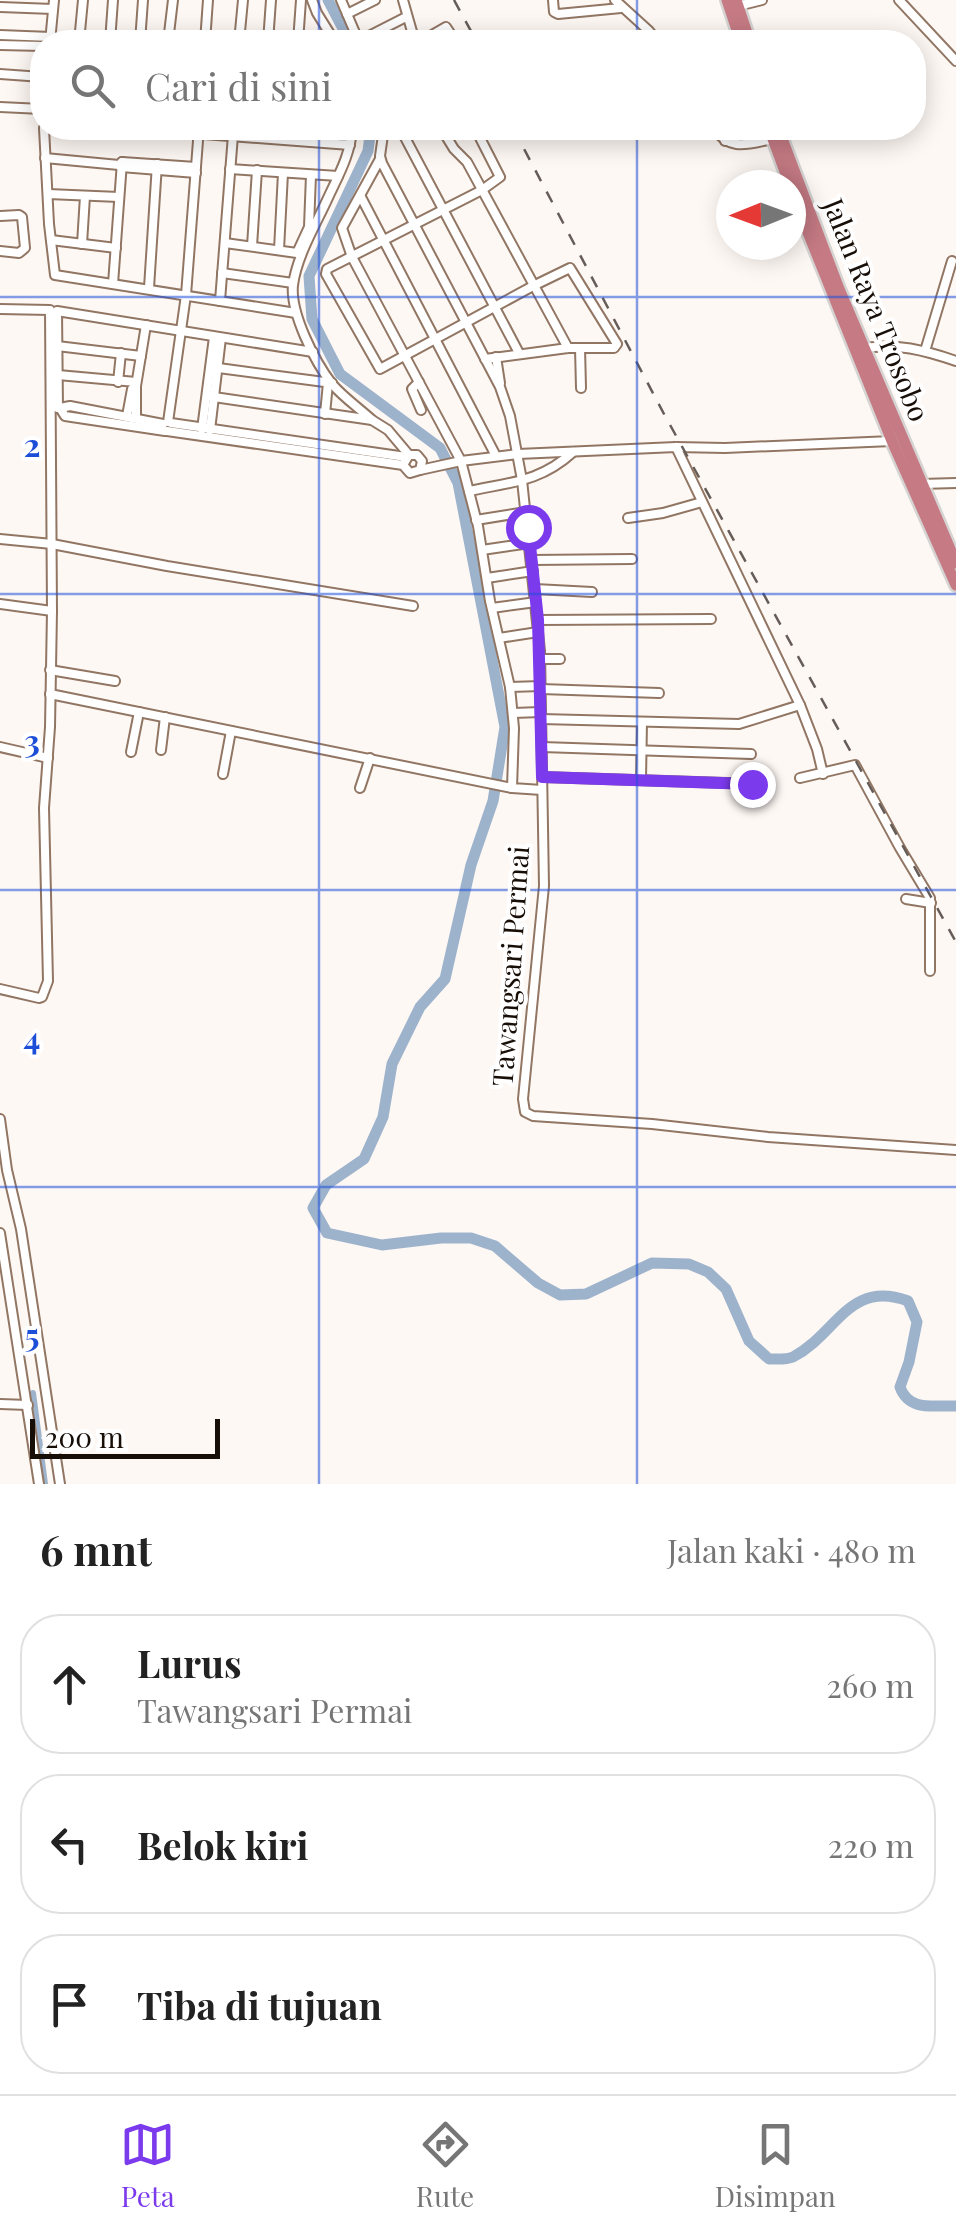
<!DOCTYPE html>
<html lang="id">
<meta charset="utf-8">
<style>
body{margin:0;font-family:"Playfair Display",serif;background:#f2f2f2;color:#222}
.compass{position:absolute;left:716px;top:170px;width:90px;height:90px;border-radius:50%;background:#fff;box-shadow:0 5px 25px #0003;rotate:269deg}
.scale{position:absolute;left:30px;bottom:25px;width:190px;box-sizing:border-box;padding-left:10px;border:5px solid #180e08;border-top:0;font-size:28px;line-height:35px;white-space:nowrap;color:#180e08;-webkit-text-stroke:8px #fff;paint-order:stroke}
.stop{position:absolute;width:30px;height:30px;margin:-22px;border:8px solid #7c3aed;border-radius:50%;background:#fff}
.stop.end{background:#7c3aed;border-color:#fff;box-shadow:0 2px 10px #0008}
.list{margin:0;padding:0;list-style:none}
h2{display:flex;justify-content:space-between;align-items:center;height:130px;margin:0;padding:0 40px;font-size:42px}
h2 small{font-size:32px;font-weight:400;color:#767676}
.list li{display:grid;grid-template-columns:65px 1fr auto;gap:30px;align-items:center;box-sizing:border-box;height:140px;margin:0 20px 20px;padding:0 20px;border:2px solid #e0e0e0;border-radius:40px}
.list b{display:block;font-size:38px;white-space:nowrap}
.list p{margin:0;font-size:32px;white-space:nowrap;color:#767676}
.list em{font-size:32px;font-style:normal;color:#767676}
.icon{flex:none;width:55px;height:55px;fill:none;stroke:currentColor;stroke-width:2;stroke-linecap:round;stroke-linejoin:round}
.map{position:relative;flex:none;width:956px;height:1484px;overflow:hidden}
.search{position:absolute;background:#fff;box-shadow:0 5px 25px #0003;left:30px;right:30px;top:30px;height:110px;display:flex;align-items:center;gap:25px;box-sizing:border-box;padding:0 35px;border-radius:40px;color:#767676;font-size:38px}
.sheet{height:610px;background:#fff}
nav{display:flex;justify-content:space-around;align-items:center;box-sizing:border-box;height:140px;border-top:2px solid #e0e0e0;background:#fff;font-size:28px;color:#767676}
nav a{display:grid;justify-items:center;gap:5px}
nav .on{color:#7c3aed}
.map>svg:first-child{display:block}
.lines{fill:none;stroke-linecap:round;stroke-linejoin:round}
.canal{stroke:#9db3cc;stroke-width:6}
.river{stroke:#9db3cc;stroke-width:11}
.minor-casing{stroke:#927664;stroke-width:12}
.highway-casing{stroke:#d5d4d3;stroke-width:16}
.minor{stroke:#fff;stroke-width:8}
.highway{stroke:#c67b84;stroke-width:11}
.rail{stroke:#665d58;stroke-width:2.5;stroke-dasharray:12 12;stroke-linecap:butt}
.route{stroke:#7c3aed;stroke-width:12}
.grid{fill:none;stroke:#1d4ed8;stroke-width:2.5;stroke-opacity:0.55}
.labels{text-anchor:middle;stroke-width:8;stroke-linejoin:round;paint-order:stroke}
.street-label{font-size:28px;fill:#180e08;stroke:#fff}
.grid-label{font-size:32px;text-anchor:middle;font-weight:bold;fill:#1d4ed8;stroke:#fff;stroke-width:8;stroke-linejoin:round;paint-order:stroke}
</style>
<div class="map">
<svg width="956" height="1484" viewBox="0 0 956 1484">
<rect width="100%" height="100%" fill="#fef8f4"/>
<g class="lines">
<polyline class="canal" points="33,1393 45,1484"/>
<g class="river">
<polyline points="328,0 350,42"/>
<path d="M371,128L368,151L309,276L312,319L340,374L440,448L458,483L505,727L493,801L471,865L445,979L420,1007L392,1064L383,1117L364,1159L326,1185L313,1208L327,1233L382,1245L441,1238H471L495,1246L538,1283L560,1295L586,1294L652,1263L689,1264L708,1272L726,1289L749,1341L769,1359C777,1359 786,1360 793,1357C837,1334 849,1279 908,1301L917,1322L909,1362L900,1387C909,1412 934,1405 956,1406"/>
</g>
<g class="minor-casing">
<g id="minor">
<polyline points="312,0 317,13 335,42"/>
<polyline points="341,0 359,42"/>
<polyline points="403,0 415,42"/>
<polyline points="553,0 554,12 558,14 621,8"/>
<polyline points="615,0 649,31 658,42"/>
<polyline points="899,0 956,61"/>
<polyline points="738,6 762,0"/>
<polyline points="0,7 53,9"/>
<polyline points="347,14 375,0"/>
<polyline points="0,35 51,37"/>
<polyline points="359,41 406,17"/>
<polyline points="50,42 54,0"/>
<polyline points="79,42 83,0"/>
<polyline points="110,42 113,0"/>
<polyline points="140,42 143,0"/>
<polyline points="168,42 173,0"/>
<polyline points="205,42 208,0"/>
<polyline points="239,42 243,0"/>
<polyline points="268,42 271,0"/>
<polyline points="298,42 301,0"/>
<polyline points="420,42 446,27 456,42"/>
<polyline points="0,45 42,46"/>
<polyline points="0,74 42,77"/>
<polyline points="0,107 42,109"/>
<polyline points="44,128 49,224 55,275 296,313"/>
<polyline points="123,128 350,145"/>
<polyline points="239,128 351,137"/>
<path d="M352,128C351,154 338,176 327,200C315,226 297,256 293,285C290,313 315,362 332,384C343,397 359,408 372,420"/>
<polyline points="384,128 380,156 382,163 500,387 510,416 522,480 540,651 544,886 523,1099 525,1112 533,1116 652,1124 768,1137 956,1150"/>
<polyline points="400,128 519,353"/>
<polyline points="441,128 454,149 467,162 568,348"/>
<polyline points="475,128 500,177 482,190 327,269 326,274 380,369 533,286 570,268 617,344 614,348 568,348 485,359"/>
<path d="M714,128C730,152 748,144 773,139"/>
<polyline points="725,141 764,128"/>
<polyline points="45,158 119,165 122,162 196,167"/>
<polyline points="380,159 342,228 352,257 461,461 478,526 490,601 510,687 514,728 512,788 542,790"/>
<polyline points="121,167 196,173"/>
<polyline points="230,169 338,176"/>
<polyline points="48,194 119,197"/>
<polyline points="361,197 496,456"/>
<polyline points="0,216 19,215 22,217 25,248 19,253 0,251"/>
<polyline points="51,240 116,248"/>
<polyline points="225,243 297,253 309,227 311,175"/>
<polyline points="82,244 85,196"/>
<polyline points="252,246 257,170"/>
<polyline points="279,250 283,173"/>
<polyline points="222,273 293,283"/>
<polyline points="113,284 122,162"/>
<polyline points="149,288 157,164"/>
<polyline points="220,301 233,135"/>
<polyline points="0,309 50,310 52,611 50,727 44,808 48,981 42,997 39,998 0,989"/>
<polyline points="57,346 141,356"/>
<polyline points="580,348 581,388"/>
<path d="M863,348C897,343 924,350 956,361"/>
<polyline points="925,351 952,261"/>
<polyline points="496,357 500,383"/>
<polyline points="211,367 332,383"/>
<polyline points="58,375 136,382"/>
<polyline points="118,382 121,353"/>
<polyline points="419,382 412,389 421,410"/>
<polyline points="136,386 136,418"/>
<polyline points="207,396 372,420 388,430 409,455"/>
<polyline points="55,407 60,408 65,416 165,431"/>
<polyline points="58,408 57,311 313,352"/>
<polyline points="60,408 70,406 163,424"/>
<polyline points="325,414 328,383"/>
<polyline points="127,416 132,389 136,386 146,325"/>
<polyline points="168,422 186,295 199,128"/>
<polyline points="171,423 406,457"/>
<polyline points="202,429 214,337"/>
<polyline points="210,430 221,338"/>
<polyline points="167,431 403,465 410,473 420,470 422,461 417,455 409,455 403,465"/>
<polyline points="676,447 800,705 817,749 823,774"/>
<polyline points="420,470 461,461 518,454 676,447 725,448 892,441"/>
<polyline points="921,484 956,483"/>
<path d="M469,491C511,482 540,482 573,452"/>
<polyline points="628,518 663,513 702,502"/>
<polyline points="476,520 526,512"/>
<polyline points="0,539 52,544 167,566 413,606"/>
<polyline points="482,550 530,543"/>
<polyline points="532,560 632,559"/>
<polyline points="487,578 533,571"/>
<polyline points="535,589 592,592"/>
<polyline points="0,604 52,611"/>
<polyline points="492,608 536,602"/>
<polyline points="538,620 711,619"/>
<polyline points="499,638 538,632"/>
<polyline points="540,659 560,659"/>
<polyline points="50,670 115,681"/>
<polyline points="510,687 541,686"/>
<polyline points="541,689 659,693"/>
<polyline points="50,694 512,788"/>
<polyline points="513,713 541,712"/>
<polyline points="541,719 739,724 800,705"/>
<polyline points="0,747 48,758"/>
<polyline points="542,747 751,754"/>
<polyline points="161,750 165,717"/>
<polyline points="131,752 139,712"/>
<polyline points="223,774 231,731"/>
<polyline points="543,777 758,784"/>
<polyline points="800,778 855,765 900,848 930,898 930,971"/>
<polyline points="641,779 642,722"/>
<polyline points="360,788 370,758"/>
<polyline points="906,899 931,903"/>
<polyline points="0,1119 7,1170 21,1229 60,1484"/>
<polyline points="0,1233 39,1484"/>
<polyline points="0,1404 28,1405"/>
</g>
</g>
<g class="highway-casing">
<g id="highway">
<polyline points="727,0 741,42"/>
<polyline points="736,0 750,42"/>
<polyline points="769,128 790,185"/>
<polyline points="778,128 839,289 956,563"/>
<polyline points="803,220 892,441 956,585"/>
</g>
</g>
<use href="#minor" class="minor"/>
<use href="#highway" class="highway"/>
<g class="rail">
<polyline points="454,0 477,42"/>
<polyline points="513,128 664,414 956,942"/>
</g>
</g>
<g class="lines">
<polyline class="route" points="528,527 538,620 542,777 752,784"/>
</g>
<path class="grid" d="M319,0V42M637,0V42M319,128V1484M637,128V1484M0,297H956M0,594H956M0,890H956M0,1187H956"/>
<g class="labels">
<g class="street-label">
<text transform="translate(876 310) rotate(68)" y="10">Jalan Raya Trosobo</text>
<text transform="translate(511 966) rotate(-86)" y="10">Tawangsari Permai</text>
</g>
</g>
<g class="grid-label">
<text x="32" y="457">2</text>
<text x="32" y="753">3</text>
<text x="32" y="1050">4</text>
<text x="32" y="1347">5</text>
</g>
</svg>
<svg class="compass" viewBox="-18 -18 36 36"><path d="M0-13l5 13h-10z" fill="#e53935"/><path d="M0 13l5-13h-10z" fill="#767676"/></svg>
<div class="scale">200 m</div>
<div class="stop" style="left:528px;top:527px"></div>
<div class="stop end" style="left:752px;top:784px"></div>
<div class="search"><svg class="icon" aria-label="search" viewBox="0 0 24 24"><circle cx="10" cy="10" r="6"/><path d="M15 15l6 6"/></svg>Cari di sini</div>
</div>
<section class="sheet">
<h2>6 mnt<small>Jalan kaki · 480 m</small></h2>
<ul class="list">
<li><svg class="icon" aria-label="ahead" viewBox="0 0 24 24"><path d="M12 20V5M6 11l6-6 6 6"/></svg><div><b>Lurus</b><p>Tawangsari Permai</p></div><em>260 m</em></li>
<li><svg class="icon" aria-label="left" viewBox="0 0 24 24"><path d="M17 20v-9H6M10 6l-5 5 5 5"/></svg><div><b>Belok kiri</b></div><em>220 m</em></li>
<li><svg class="icon" aria-label="arrive" viewBox="0 0 24 24"><path d="M6 21V4h12l-3 4 3 4H6"/></svg><div><b>Tiba di tujuan</b></div></li>
</ul>
</section>
<nav>
<a class="on"><svg class="icon" aria-label="map" viewBox="0 0 24 24"><path d="M3 6l6-2 6 2 6-2v14l-6 2-6-2-6 2zM9 4v14M15 6v14"/></svg>Peta</a>
<a><svg class="icon" aria-label="directions" viewBox="0 0 24 24"><path d="M12 3l9 9-9 9-9-9zM9 14v-3h6M13 9l2 2-2 2"/></svg>Rute</a>
<a><svg class="icon" aria-label="saved" viewBox="0 0 24 24"><path d="M7 4h10v16l-5-4-5 4z"/></svg>Disimpan</a>
</nav>
